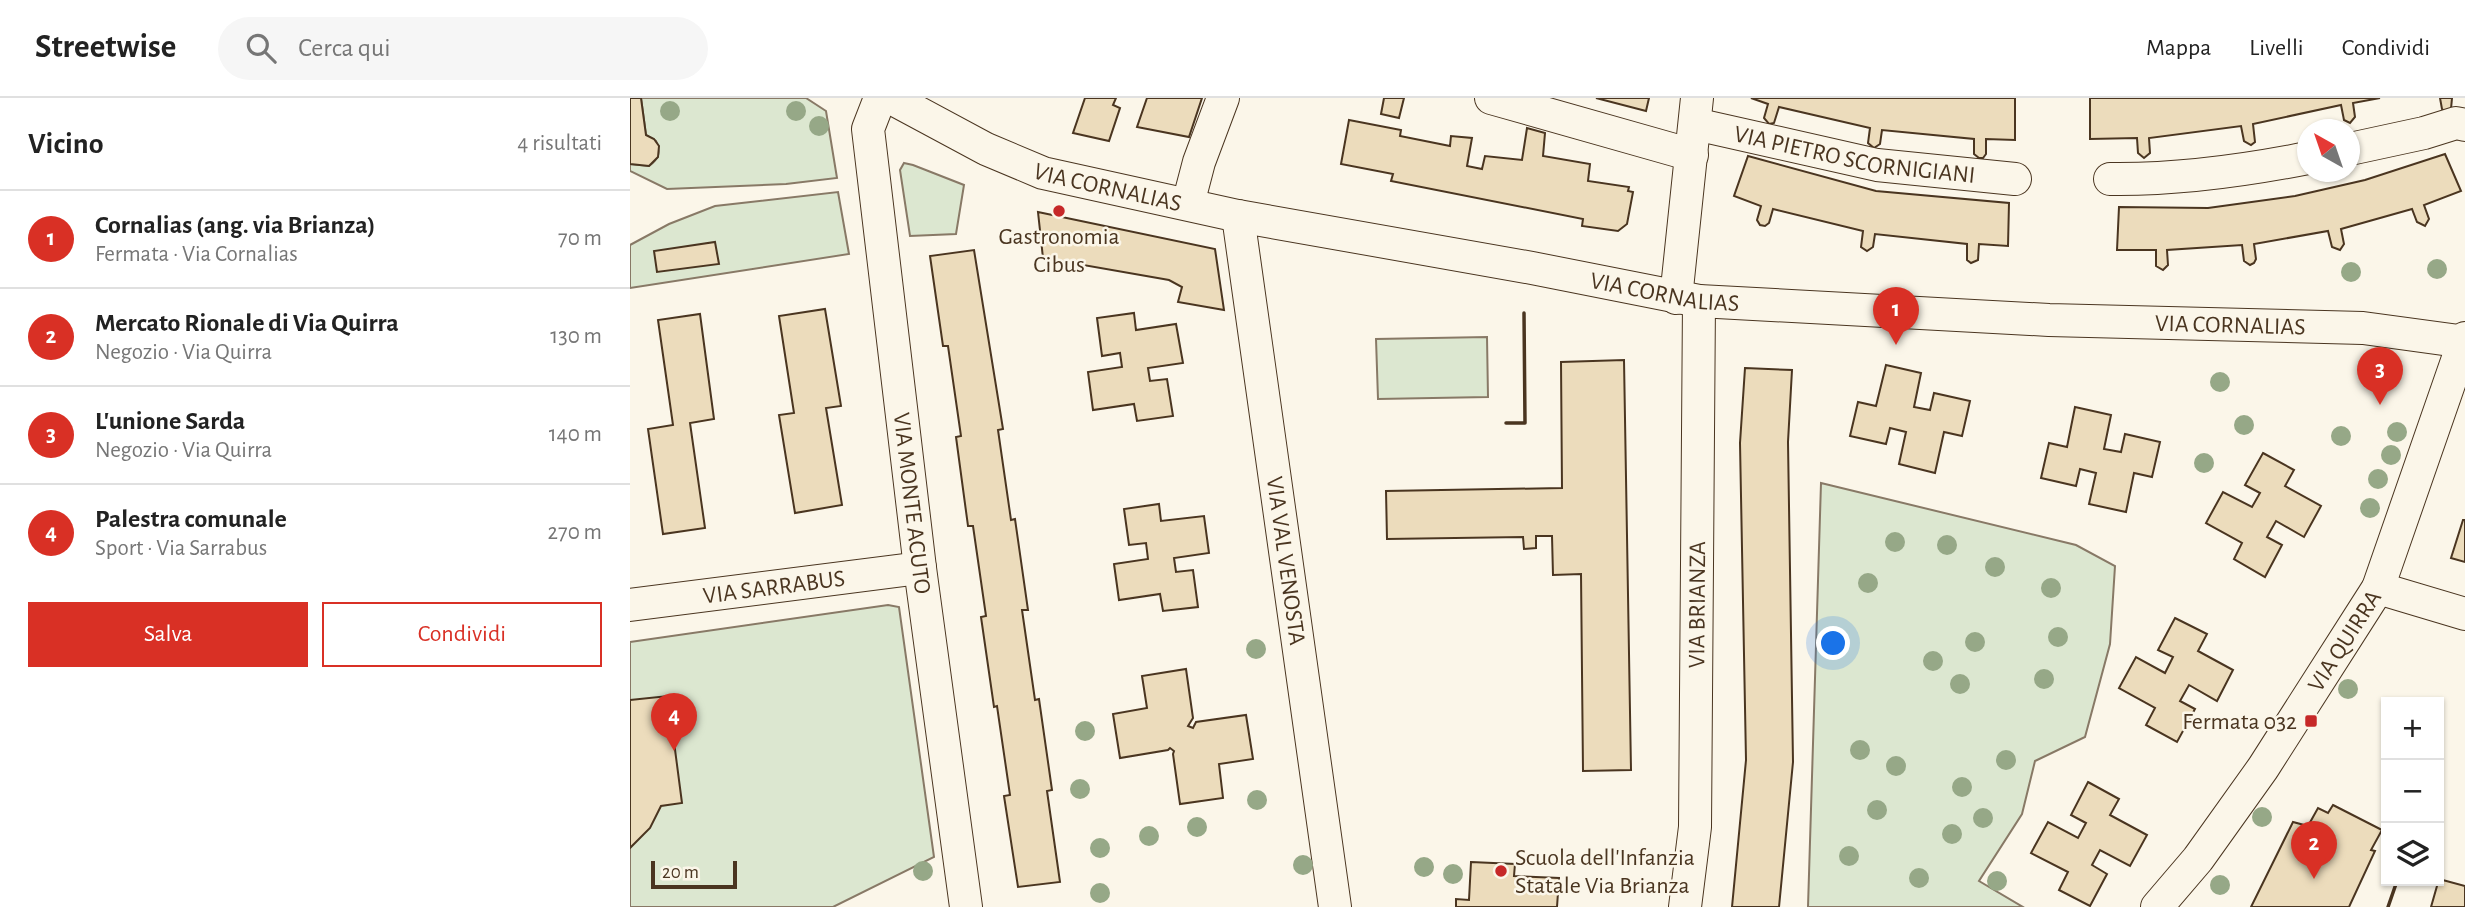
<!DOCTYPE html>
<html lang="it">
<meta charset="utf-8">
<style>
body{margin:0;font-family:"Alegreya Sans",sans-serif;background:#f6f6f6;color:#222}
.controls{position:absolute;right:21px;bottom:21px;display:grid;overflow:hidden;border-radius:0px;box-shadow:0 2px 5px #0004}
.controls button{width:63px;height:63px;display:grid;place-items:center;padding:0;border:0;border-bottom:2px solid #e0e0e0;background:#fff;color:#222;font:35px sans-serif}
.compass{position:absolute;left:1667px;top:21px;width:63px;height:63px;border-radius:50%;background:#fff;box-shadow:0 2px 5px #0004;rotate:320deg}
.scale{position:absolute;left:21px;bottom:18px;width:86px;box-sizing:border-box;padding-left:7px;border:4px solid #4a3520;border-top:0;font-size:19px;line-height:24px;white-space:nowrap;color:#4a3520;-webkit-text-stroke:5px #fbf6e9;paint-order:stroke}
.you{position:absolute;left:1204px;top:546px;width:24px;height:24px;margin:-18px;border:5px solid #fff;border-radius:50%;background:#1a73e8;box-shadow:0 0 0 10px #1a73e833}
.badge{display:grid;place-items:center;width:46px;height:46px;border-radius:50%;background:#d93025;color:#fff;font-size:23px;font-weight:700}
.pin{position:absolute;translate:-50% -58px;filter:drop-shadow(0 2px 4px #0008)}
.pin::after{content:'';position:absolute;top:37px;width:24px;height:21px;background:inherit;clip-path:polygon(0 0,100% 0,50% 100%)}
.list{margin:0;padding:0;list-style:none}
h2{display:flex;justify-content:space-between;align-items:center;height:91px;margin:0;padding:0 28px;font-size:30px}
h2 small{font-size:23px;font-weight:400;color:#767676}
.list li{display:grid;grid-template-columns:46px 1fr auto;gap:21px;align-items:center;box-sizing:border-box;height:98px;padding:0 28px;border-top:2px solid #e0e0e0}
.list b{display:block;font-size:26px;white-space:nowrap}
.list p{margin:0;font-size:23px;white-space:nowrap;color:#767676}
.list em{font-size:23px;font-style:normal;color:#767676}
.actions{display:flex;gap:14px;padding:21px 28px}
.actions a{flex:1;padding:16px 0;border:2px solid #d93025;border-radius:0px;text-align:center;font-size:24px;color:#d93025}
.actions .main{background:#d93025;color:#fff}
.icon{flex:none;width:38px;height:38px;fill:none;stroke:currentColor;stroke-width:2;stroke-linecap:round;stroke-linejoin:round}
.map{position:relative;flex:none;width:1835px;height:809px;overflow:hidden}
header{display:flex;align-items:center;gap:42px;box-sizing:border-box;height:98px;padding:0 35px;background:#fff;border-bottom:2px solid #e0e0e0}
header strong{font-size:33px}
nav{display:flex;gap:38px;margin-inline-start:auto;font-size:24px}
.search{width:490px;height:63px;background:#f6f6f6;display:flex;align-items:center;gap:18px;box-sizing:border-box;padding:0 24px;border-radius:38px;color:#767676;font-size:26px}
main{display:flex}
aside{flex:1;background:#fff}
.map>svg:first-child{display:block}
.green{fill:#dce7d0;stroke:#887966;stroke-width:2}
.building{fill:#ecdcbc;stroke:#4a3520;stroke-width:2}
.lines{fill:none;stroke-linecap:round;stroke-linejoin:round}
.minor-casing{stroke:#4a3520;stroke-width:34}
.minor{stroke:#fbf6e9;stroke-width:32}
.wall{stroke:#4a3520;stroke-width:3.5}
.tree{fill:#96a887}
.poi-dot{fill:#c62828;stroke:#fbf6e9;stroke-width:2.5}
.labels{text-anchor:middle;stroke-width:5;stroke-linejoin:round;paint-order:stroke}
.street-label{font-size:24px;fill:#4a3520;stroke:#fbf6e9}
.poi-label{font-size:24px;fill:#4a3520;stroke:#fbf6e9}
</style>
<header>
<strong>Streetwise</strong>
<div class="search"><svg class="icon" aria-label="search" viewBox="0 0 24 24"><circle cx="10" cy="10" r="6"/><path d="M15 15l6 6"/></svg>Cerca qui</div>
<nav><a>Mappa</a><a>Livelli</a><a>Condividi</a></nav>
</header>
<main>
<aside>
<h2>Vicino<small>4 risultati</small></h2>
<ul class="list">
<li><span class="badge">1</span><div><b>Cornalias (ang. via Brianza)</b><p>Fermata · Via Cornalias</p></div><em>70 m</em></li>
<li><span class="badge">2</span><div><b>Mercato Rionale di Via Quirra</b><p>Negozio · Via Quirra</p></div><em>130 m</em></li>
<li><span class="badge">3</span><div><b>L'unione Sarda</b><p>Negozio · Via Quirra</p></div><em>140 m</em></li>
<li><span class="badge">4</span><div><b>Palestra comunale</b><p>Sport · Via Sarrabus</p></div><em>270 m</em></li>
</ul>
<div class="actions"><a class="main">Salva</a><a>Condividi</a></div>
</aside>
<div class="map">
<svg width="1835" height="809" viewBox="0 0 1835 809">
<rect width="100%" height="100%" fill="#fbf6e9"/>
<g class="green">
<path d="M11,0H176L196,13L207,80L156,86L37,91L0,73V66L19,68C29,61 31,54 26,43L16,37Z"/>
<polygon points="274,65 283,67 334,87 326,136 280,138 270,72"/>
<polygon points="208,94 219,156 0,190 0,147 39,126 85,108"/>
<polygon points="857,239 858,299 748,301 746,241"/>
<polygon points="1191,385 1446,447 1485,468 1480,546 1455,639 1405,663 1392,716 1349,783 1393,809 1178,809"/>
<polygon points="258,507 269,509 304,759 203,809 0,809 0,544"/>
</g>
<g class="building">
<polygon points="0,0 11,0 16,37 24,41 29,48 28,59 19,68 0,66"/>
<polygon points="455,0 486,0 483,7 490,10 479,43 443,35"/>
<polygon points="517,0 572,0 559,39 507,29"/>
<polygon points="754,0 774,0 769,20 751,16"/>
<polygon points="966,0 1019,0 1016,13"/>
<polygon points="1121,0 1385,0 1385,42 1356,41 1356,56 1353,60 1349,60 1344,56 1344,41 1252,32 1250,46 1244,50 1238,45 1240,30 1149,9 1144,25 1139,26 1134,20 1138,6"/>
<polygon points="1460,0 1750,0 1723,5 1725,19 1720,25 1714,22 1711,7 1623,26 1625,44 1621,47 1614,43 1611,28 1519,40 1520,55 1514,60 1508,55 1507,40 1460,41"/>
<polygon points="1810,0 1822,0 1821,11 1814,13 1812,11"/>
<polygon points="719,22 771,32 770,38 820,48 821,38 842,40 837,68 852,71 855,58 892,62 897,30 915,35 913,58 960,66 958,83 999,89 998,93 1003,94 997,126 988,133 952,128 953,121 761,83 763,76 711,66"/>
<polygon points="1815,56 1831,93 1794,107 1799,121 1795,128 1787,124 1782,111 1711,131 1714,146 1710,152 1702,149 1698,133 1624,146 1626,161 1624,165 1620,167 1614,163 1612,147 1537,152 1538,167 1533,172 1526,168 1526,152 1487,152 1489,109 1578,110 1665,98 1735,82"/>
<polygon points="1118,58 1246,93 1379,105 1378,148 1349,146 1348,162 1341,165 1337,162 1337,146 1245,136 1243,149 1237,153 1231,149 1233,133 1143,111 1139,125 1135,128 1130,127 1127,122 1131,108 1104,98"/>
<polygon points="408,114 585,151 594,212 548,204 552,189 539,182 413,160"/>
<polygon points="85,144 89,166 27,174 24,153"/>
<polygon points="344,152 373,331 368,332 381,422 385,421 398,512 392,512 405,602 409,601 422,692 417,693 430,784 388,789 374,698 380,697 367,608 364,609 351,519 356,518 343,428 338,428 326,339 331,338 318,248 313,248 300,158"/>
<polygon points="195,211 211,308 196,310 212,407 165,415 149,317 164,315 149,218"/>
<polygon points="504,215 506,232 546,226 553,265 518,270 520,283 537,281 543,318 507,323 504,306 463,312 458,274 492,269 490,255 472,258 467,220"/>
<polygon points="70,216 84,321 60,325 75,430 33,436 18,331 43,327 28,222"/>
<polygon points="994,262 1001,672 953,673 951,476 923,477 922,438 906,438 906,450 894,451 893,439 757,441 756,393 932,390 931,264"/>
<polygon points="1256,267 1291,275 1284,309 1300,312 1304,295 1340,303 1332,338 1314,334 1305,375 1269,366 1276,334 1260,330 1256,346 1220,338 1228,304 1246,308"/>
<polygon points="1115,270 1162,272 1158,344 1163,664 1149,809 1102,809 1116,662 1110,345"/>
<polygon points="1445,309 1481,317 1474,351 1491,354 1495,336 1530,344 1522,379 1504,375 1496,414 1459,406 1466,375 1450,371 1446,388 1411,380 1419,345 1437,349"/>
<polygon points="1633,355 1664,372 1655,388 1691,408 1674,439 1646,423 1637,439 1652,447 1635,479 1604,461 1612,445 1576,425 1593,394 1622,409 1630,395 1615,387"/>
<polygon points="529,406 531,423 574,418 579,455 544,460 546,474 563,472 568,509 533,513 530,496 489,502 484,466 518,461 516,445 499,447 494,411"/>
<polygon points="1833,422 1835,422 1835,464 1821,460"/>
<polygon points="1545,520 1577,536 1568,553 1603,572 1587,603 1559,587 1550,603 1565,611 1547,644 1516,627 1525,610 1489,590 1506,559 1535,575 1543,559 1528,552"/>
<polygon points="556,571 563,620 558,628 563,630 566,624 616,617 623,661 589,666 593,700 550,706 543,656 544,653 540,650 538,652 490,660 483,616 517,610 512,578"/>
<polygon points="38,598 52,705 31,708 20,730 0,750 0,602"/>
<polygon points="1458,684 1489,701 1480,717 1517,737 1500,768 1470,752 1462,767 1477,776 1460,808 1429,792 1438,774 1401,755 1418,724 1448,740 1456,725 1441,717"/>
<polygon points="1703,707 1752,732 1741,752 1745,753 1719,809 1621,809 1663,724 1678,728 1688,710 1698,715"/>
<polygon points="841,764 885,766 884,778 929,780 927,809 826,809 826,801 839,802"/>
<polygon points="1809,781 1835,788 1835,809 1801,809"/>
</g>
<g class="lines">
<g class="minor-casing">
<g id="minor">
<path id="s1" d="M250,0L238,31L290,470L336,809"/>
<path id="s2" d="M261,0L356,51L413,75L608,118L902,170L1069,203L1419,222L1733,230L1835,244"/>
<polyline points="861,0 1062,57"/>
<path id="s3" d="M1065,26L1247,67L1385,81"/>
<polyline points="1720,51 1794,35 1826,25 1835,27"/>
<path d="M1480,81C1547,82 1612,73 1678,60"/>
<polyline points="558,106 569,64 593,0"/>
<path id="s4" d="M608,118L705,809"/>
<polyline points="1046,200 1067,0"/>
<polyline points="1748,490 1835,516"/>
<path id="s5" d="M0,507L290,470"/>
<path id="s6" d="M1055,809L1065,729L1069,203"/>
<path id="s7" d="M1527,809L1568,761L1633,670L1748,490L1835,240"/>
</g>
</g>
<use href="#minor" class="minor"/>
<g class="wall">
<polyline points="876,325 895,325 894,215"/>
<polyline points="1758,809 1767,783"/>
</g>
</g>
<g class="tree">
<circle cx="40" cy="13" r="10"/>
<circle cx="166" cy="13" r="10"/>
<circle cx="189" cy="28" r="10"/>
<circle cx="1807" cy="171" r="10"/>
<circle cx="1721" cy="174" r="10"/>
<circle cx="1590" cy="284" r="10"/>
<circle cx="1614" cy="327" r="10"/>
<circle cx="1767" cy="334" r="10"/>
<circle cx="1711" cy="338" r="10"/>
<circle cx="1761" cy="357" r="10"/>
<circle cx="1574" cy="365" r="10"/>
<circle cx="1748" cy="381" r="10"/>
<circle cx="1740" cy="410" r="10"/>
<circle cx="1265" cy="444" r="10"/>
<circle cx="1317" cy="447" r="10"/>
<circle cx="1365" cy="469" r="10"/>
<circle cx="1238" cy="485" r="10"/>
<circle cx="1421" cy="490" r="10"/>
<circle cx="1428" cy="539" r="10"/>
<circle cx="1345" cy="544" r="10"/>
<circle cx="626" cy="551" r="10"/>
<circle cx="1303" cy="563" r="10"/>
<circle cx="1414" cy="581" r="10"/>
<circle cx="1330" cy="586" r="10"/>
<circle cx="1718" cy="591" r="10"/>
<circle cx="455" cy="633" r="10"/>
<circle cx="1230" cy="652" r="10"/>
<circle cx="1376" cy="662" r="10"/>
<circle cx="1266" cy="668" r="10"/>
<circle cx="1332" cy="689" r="10"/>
<circle cx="450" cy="691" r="10"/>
<circle cx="627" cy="702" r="10"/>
<circle cx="1247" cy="712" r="10"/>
<circle cx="1632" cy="719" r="10"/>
<circle cx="1353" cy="720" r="10"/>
<circle cx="567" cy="729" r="10"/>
<circle cx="1322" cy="736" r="10"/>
<circle cx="519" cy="738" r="10"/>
<circle cx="470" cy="750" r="10"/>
<circle cx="1219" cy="758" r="10"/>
<circle cx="673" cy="767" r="10"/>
<circle cx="794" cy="769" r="10"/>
<circle cx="293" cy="773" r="10"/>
<circle cx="823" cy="776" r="10"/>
<circle cx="1289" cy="780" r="10"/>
<circle cx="1367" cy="783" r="10"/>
<circle cx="1590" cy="787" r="10"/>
<circle cx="470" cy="795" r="10"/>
</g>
<g class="poi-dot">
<circle cx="429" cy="113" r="7"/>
<rect x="1674" y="616" width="14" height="14" rx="3.5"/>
<circle cx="871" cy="773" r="7"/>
</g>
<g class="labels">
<g class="street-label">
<text dy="8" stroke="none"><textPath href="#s3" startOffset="163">VIA PIETRO SCORNIGIANI</textPath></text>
<text dy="8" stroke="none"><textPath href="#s2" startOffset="236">VIA CORNALIAS</textPath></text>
<text dy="8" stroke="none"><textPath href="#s2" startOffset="803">VIA CORNALIAS</textPath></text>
<text dy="8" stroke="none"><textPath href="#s2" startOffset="1370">VIA CORNALIAS</textPath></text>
<text dy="8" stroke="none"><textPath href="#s1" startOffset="410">VIA MONTE ACUTO</textPath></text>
<text dy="8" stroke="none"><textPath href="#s4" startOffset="348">VIA VAL VENOSTA</textPath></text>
<text dy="8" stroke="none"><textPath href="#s5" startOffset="145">VIA SARRABUS</textPath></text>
<text dy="8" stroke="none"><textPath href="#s6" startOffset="303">VIA BRIANZA</textPath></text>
<text dy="8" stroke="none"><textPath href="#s7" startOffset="326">VIA QUIRRA</textPath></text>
</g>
<g class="poi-label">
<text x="429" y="146">Gastronomia<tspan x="429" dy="28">Cibus</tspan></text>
<text x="1667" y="631" text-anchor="end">Fermata 032</text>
<text x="885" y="767" text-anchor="start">Scuola dell'Infanzia<tspan x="885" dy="28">Statale Via Brianza</tspan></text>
</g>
</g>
</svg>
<div class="controls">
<button>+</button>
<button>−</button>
<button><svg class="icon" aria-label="layers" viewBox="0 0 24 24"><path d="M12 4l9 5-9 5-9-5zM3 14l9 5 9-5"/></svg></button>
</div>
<svg class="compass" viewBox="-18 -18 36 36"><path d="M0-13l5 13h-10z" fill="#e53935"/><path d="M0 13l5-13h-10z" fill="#767676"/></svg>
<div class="scale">20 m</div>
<div class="you"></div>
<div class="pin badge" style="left:1266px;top:247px">1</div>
<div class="pin badge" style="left:1684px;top:781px">2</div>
<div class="pin badge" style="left:1750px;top:307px">3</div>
<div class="pin badge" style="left:44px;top:653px">4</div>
</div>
</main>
